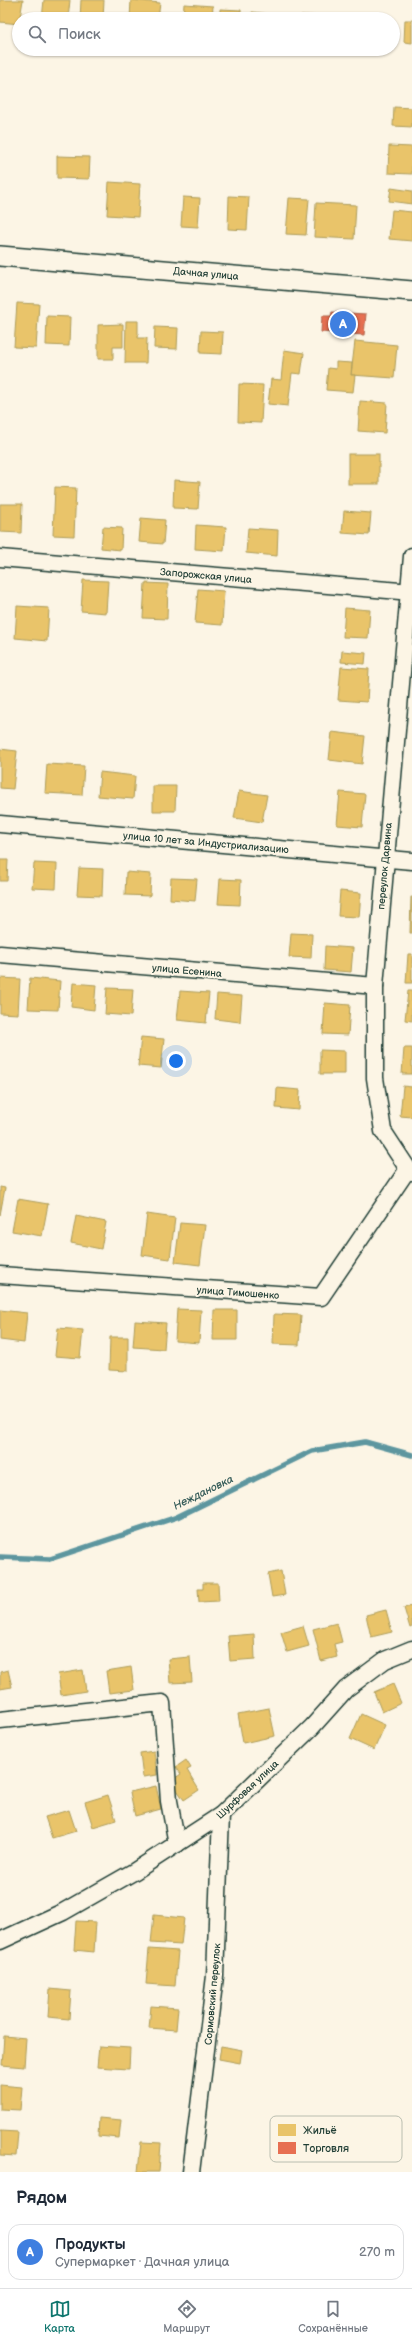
<!DOCTYPE html>
<html lang="ru">
<meta charset="utf-8">
<style>
body{margin:0;font-family:"Balsamiq Sans",sans-serif;background:#f2f2f3;color:#1f2937}
.you{position:absolute;left:176px;top:1061px;width:14px;height:14px;margin:-10px;border:3px solid #fff;border-radius:50%;background:#1a73e8;box-shadow:0 0 0 6px #1a73e833}
.badge{display:grid;place-items:center;width:26px;height:26px;border-radius:50%;background:#0f766e;color:#fff;font-size:13px;font-weight:700}
.pin{position:absolute;translate:-50% -50%;border:2px solid #fff;box-shadow:0 1px 4px #0006}
.list{margin:0;padding:0;list-style:none}
h2{display:flex;justify-content:space-between;align-items:center;height:52px;margin:0;padding:0 16px;font-size:17px}
h2 small{font-size:13px;font-weight:400;color:#747a83}
.list li{display:grid;grid-template-columns:26px 1fr auto;gap:12px;align-items:center;box-sizing:border-box;height:56px;margin:0 8px 8px;padding:0 8px;border:1px solid #e0e1e3;border-radius:12px}
.list b{display:block;font-size:15px;white-space:nowrap}
.list p{margin:0;font-size:13px;white-space:nowrap;color:#747a83}
.list em{font-size:13px;font-style:normal;color:#747a83}
.icon{flex:none;width:22px;height:22px;fill:none;stroke:currentColor;stroke-width:2;stroke-linecap:round;stroke-linejoin:round}
.map{position:relative;flex:none;width:412px;height:2172px;overflow:hidden}
.search{position:absolute;background:#fff;box-shadow:0 1px 3px #0004;left:12px;right:12px;top:12px;height:44px;display:flex;align-items:center;gap:10px;box-sizing:border-box;padding:0 14px;border-radius:22px;color:#747a83;font-size:15px}
.sheet{height:116px;background:#fff}
nav{display:flex;justify-content:space-around;align-items:center;box-sizing:border-box;height:56px;border-top:1px solid #e0e1e3;background:#fff;font-size:11px;color:#747a83}
nav a{display:grid;justify-items:center;gap:2px}
nav .on{color:#0f766e}
.map>svg:first-child{display:block}
.homes{fill:#e9c46a;stroke:#ac9c5a}
.shops{fill:#e76f51;stroke:#ab6048}
.lines{fill:none;stroke-linecap:round;stroke-linejoin:round}
.stream{stroke:#5d969f;stroke-width:5.5}
.minor-casing{stroke:#1f3d34;stroke-width:19}
.tertiary-casing{stroke:#1f3d34;stroke-width:22}
.minor{stroke:#fcf5e5;stroke-width:16}
.tertiary{stroke:#fcf5e5;stroke-width:19}
.labels{text-anchor:middle;stroke-width:4;stroke-linejoin:round;paint-order:stroke}
.street-label{font-size:10px;fill:#1f3d34;stroke:#fcf5e5}
.water-label{font-size:11px;font-style:italic;fill:#345b58;stroke:#fcf5e5}
.key{fill:#fcf5e5;stroke:#babeb0;stroke-width:1}
.key-label{font-size:11px;fill:#1f3d34}
</style>
<div class="map">
<svg width="412" height="2172" viewBox="0 0 412 2172">
<rect width="100%" height="100%" fill="#fcf5e5"/>
<filter id="ink" filterUnits="userSpaceOnUse"><feTurbulence type="fractalNoise" baseFrequency=".025" numOctaves="2"/><feDisplacementMap in="SourceGraphic" scale="8" xChannelSelector="R" yChannelSelector="G"/><feConvolveMatrix kernelMatrix="1 2 1 2 8 2 1 2 1" color-interpolation-filters="sRGB"/></filter>
<g filter="url(#ink)">
<g class="homes">
<polygon points="0,0 23,0 19,24 0,22"/>
<polygon points="44,0 70,0 68,19 42,19"/>
<polygon points="81,0 104,0 103,19 80,19"/>
<polygon points="131,0 160,3 158,19 130,19"/>
<polygon points="184,4 213,6 212,19 183,19"/>
<polygon points="220,9 241,10 241,19 220,19"/>
<polygon points="252,12 271,14 270,19 251,19"/>
<polygon points="301,15 330,16 330,19 301,19"/>
<polygon points="405,20 412,20 412,43 404,42"/>
<polygon points="394,107 412,108 412,127 393,126"/>
<polygon points="389,146 412,147 412,174 388,173"/>
<polygon points="57,156 90,157 89,179 57,178"/>
<polygon points="109,182 140,184 138,217 107,215"/>
<polygon points="391,188 412,191 412,204 389,201"/>
<polygon points="229,196 249,197 247,230 228,229"/>
<polygon points="183,197 200,198 198,227 181,226"/>
<polygon points="289,198 309,199 306,235 286,234"/>
<polygon points="316,203 356,205 354,239 314,237"/>
<polygon points="392,210 412,212 412,241 389,239"/>
<polygon points="17,303 39,304 36,348 14,347"/>
<polygon points="47,316 70,317 69,346 46,345"/>
<polygon points="126,321 138,321 138,338 147,338 146,363 125,363"/>
<polygon points="123,324 123,347 113,347 113,359 98,359 98,325"/>
<polygon points="155,327 178,328 177,349 154,348"/>
<polygon points="201,331 223,332 222,354 200,353"/>
<polygon points="355,341 397,345 394,378 351,375"/>
<polygon points="284,350 304,353 301,374 292,373 288,406 268,404 271,379 281,380"/>
<polygon points="336,362 352,363 351,375 355,375 353,392 326,390 328,368 336,369"/>
<polygon points="239,384 263,385 261,423 238,422"/>
<polygon points="360,401 387,403 385,433 358,431"/>
<rect x="348" y="454" width="31" height="30"/>
<polygon points="174,480 200,482 198,509 173,508"/>
<polygon points="55,487 76,488 74,536 53,535"/>
<polygon points="0,504 22,504 21,533 0,532"/>
<polygon points="344,511 371,513 369,535 342,533"/>
<polygon points="141,518 165,520 163,544 139,542"/>
<polygon points="196,525 226,527 224,551 195,549"/>
<polygon points="103,527 122,528 121,550 101,548"/>
<polygon points="248,528 278,530 277,556 246,553"/>
<polygon points="83,580 108,581 106,613 81,611"/>
<polygon points="145,583 168,584 167,619 143,618"/>
<polygon points="198,589 224,591 222,625 195,623"/>
<polygon points="17,606 49,608 47,641 15,638"/>
<polygon points="345,608 370,610 368,638 343,637"/>
<polygon points="342,651 366,653 365,664 341,662"/>
<polygon points="341,667 369,669 367,702 338,700"/>
<polygon points="332,732 365,736 362,764 329,760"/>
<polygon points="0,749 17,751 13,789 0,788"/>
<polygon points="47,764 84,766 82,795 45,793"/>
<polygon points="100,772 135,776 133,799 98,796"/>
<polygon points="153,786 176,786 175,811 153,811"/>
<polygon points="239,791 267,795 262,822 234,818"/>
<polygon points="340,792 365,794 362,827 337,825"/>
<polygon points="0,860 8,860 7,881 0,881"/>
<polygon points="34,863 57,864 56,889 32,888"/>
<polygon points="79,868 103,869 102,896 77,895"/>
<polygon points="126,872 151,874 150,896 125,895"/>
<polygon points="171,878 197,879 195,901 170,899"/>
<polygon points="220,879 241,880 240,905 218,904"/>
<polygon points="340,891 361,893 359,917 338,916"/>
<polygon points="411,897 412,897 412,933 410,933"/>
<polygon points="291,933 312,934 311,958 289,957"/>
<polygon points="325,946 353,948 351,972 324,970"/>
<polygon points="408,954 412,954 412,983 406,983"/>
<polygon points="0,978 20,979 18,1014 0,1013"/>
<polygon points="30,978 60,981 58,1010 28,1009"/>
<polygon points="73,983 96,985 94,1010 71,1007"/>
<polygon points="107,988 133,989 131,1016 105,1014"/>
<polygon points="180,991 209,993 206,1023 177,1020"/>
<polygon points="408,991 412,991 412,1021 405,1020"/>
<polygon points="217,994 242,996 240,1022 215,1019"/>
<polygon points="325,1003 350,1005 348,1035 323,1034"/>
<polygon points="141,1037 164,1039 161,1068 138,1066"/>
<polygon points="404,1048 412,1048 412,1074 402,1074"/>
<polygon points="320,1050 345,1051 345,1074 320,1074"/>
<polygon points="403,1086 412,1087 412,1117 400,1116"/>
<polygon points="277,1088 300,1090 299,1110 276,1108"/>
<polygon points="0,1187 5,1188 0,1215"/>
<polygon points="18,1199 48,1204 42,1236 12,1231"/>
<polygon points="147,1214 175,1218 170,1259 142,1255"/>
<polygon points="76,1216 106,1222 101,1249 71,1243"/>
<polygon points="180,1223 205,1225 200,1265 175,1262"/>
<polygon points="177,1309 201,1310 199,1343 175,1341"/>
<polygon points="0,1310 27,1313 24,1343 0,1340"/>
<polygon points="214,1310 237,1310 237,1340 213,1340"/>
<polygon points="274,1314 301,1315 299,1345 273,1344"/>
<polygon points="135,1321 166,1323 164,1349 133,1347"/>
<polygon points="58,1328 83,1330 80,1358 55,1356"/>
<polygon points="110,1337 128,1337 128,1371 109,1370"/>
<polygon points="281,1571 285,1595 272,1597 268,1574"/>
<polygon points="203,1583 218,1583 219,1601 199,1602 198,1589 203,1589"/>
<polygon points="412,1606 412,1627 410,1628 404,1608"/>
<polygon points="386,1610 392,1632 371,1637 366,1615"/>
<polygon points="337,1623 342,1642 334,1644 337,1657 321,1661 313,1629"/>
<polygon points="303,1626 309,1646 287,1652 281,1632"/>
<polygon points="254,1634 255,1659 230,1661 228,1636"/>
<polygon points="190,1657 192,1682 170,1683 168,1659"/>
<polygon points="131,1667 134,1690 109,1693 106,1671"/>
<polygon points="8,1670 12,1687 0,1689 0,1672"/>
<polygon points="83,1670 86,1691 61,1695 58,1674"/>
<polygon points="393,1684 401,1703 382,1712 374,1692"/>
<polygon points="269,1708 275,1736 243,1743 238,1714"/>
<polygon points="361,1714 385,1725 374,1750 350,1739"/>
<polygon points="154,1751 157,1775 143,1777 140,1753"/>
<polygon points="186,1760 191,1768 187,1770 199,1790 184,1800 171,1781 181,1774 176,1767"/>
<polygon points="156,1786 161,1809 135,1816 130,1792"/>
<polygon points="108,1795 116,1820 93,1827 85,1802"/>
<polygon points="69,1810 76,1831 52,1838 45,1817"/>
<polygon points="154,1915 184,1918 181,1945 151,1943"/>
<polygon points="76,1921 96,1922 94,1952 74,1950"/>
<polygon points="149,1949 178,1951 175,1986 146,1984"/>
<polygon points="50,1989 71,1991 69,2019 48,2017"/>
<polygon points="151,2006 178,2008 176,2030 149,2028"/>
<polygon points="4,2036 26,2038 24,2067 2,2065"/>
<polygon points="99,2046 130,2048 129,2069 97,2067"/>
<polygon points="221,2046 242,2050 240,2063 219,2059"/>
<polygon points="0,2085 22,2087 20,2110 0,2109"/>
<polygon points="99,2118 121,2120 119,2138 98,2136"/>
<polygon points="0,2131 18,2132 16,2156 0,2155"/>
<polygon points="141,2142 161,2143 159,2172 138,2172"/>
</g>
<polygon class="shops" points="332,312 366,314 364,335 321,332 322,316 331,316"/>
<g class="lines">
<polyline class="stream" points="0,1557 50,1559 177,1517 312,1451 365,1442 412,1455"/>
<g class="minor-casing">
<g id="minor">
<polyline points="412,556 375,986 375,1078 383,1131 408,1169 412,1172"/>
<polyline points="0,558 412,592"/>
<polyline points="0,824 412,861"/>
<polyline points="0,954 375,986"/>
<polyline points="0,1275 321,1297 408,1169"/>
<polyline points="0,1720 162,1703 169,1801 177,1844"/>
<polyline points="0,1941 63,1912 135,1871 221,1815 312,1727 346,1689 385,1660 412,1649"/>
<polyline points="191,2172 215,1976 221,1815"/>
</g>
</g>
<g class="tertiary-casing">
<polyline id="tertiary" points="0,256 412,291"/>
</g>
<use href="#minor" class="minor"/>
<use href="#tertiary" class="tertiary"/>
</g>
</g>
<g class="labels">
<g class="street-label">
<text transform="translate(206 273) rotate(5)" y="4">Дачная улица</text>
<text transform="translate(206 575) rotate(5)" y="4">Запорожская улица</text>
<text transform="translate(206 842) rotate(5)" y="4">улица 10 лет за Индустриализацию</text>
<text transform="translate(384 866) rotate(-85)" y="4">переулок Дарвина</text>
<text transform="translate(187 970) rotate(5)" y="4">улица Есенина</text>
<text transform="translate(238 1292) rotate(4)" y="4">улица Тимошенко</text>
<text transform="translate(247 1789) rotate(-43)" y="4">Шурфовая улица</text>
<text transform="translate(212 1994) rotate(-85)" y="4">Сормовский переулок</text>
</g>
<g class="water-label">
<text transform="translate(203 1492) rotate(-26)" y="4">Неждановка</text>
</g>
</g>
<rect x="270" y="2116" width="132" height="46" rx="6" class="key"/>
<rect x="278" y="2124" width="18" height="12" fill="#e9c46a"/>
<rect x="278" y="2142" width="18" height="12" fill="#e76f51"/>
<g class="key-label">
<text x="303" y="2134">Жильё</text>
<text x="303" y="2152">Торговля</text>
</g>
</svg>
<div class="you"></div>
<div class="pin badge" style="left:343px;top:324px;background:#3f7fe0">A</div>
<div class="search"><svg class="icon" aria-label="search" viewBox="0 0 24 24"><circle cx="10" cy="10" r="6"/><path d="M15 15l6 6"/></svg>Поиск</div>
</div>
<section class="sheet">
<h2>Рядом<small></small></h2>
<ul class="list">
<li><span class="badge" style="background:#3f7fe0">A</span><div><b>Продукты</b><p>Супермаркет · Дачная улица</p></div><em>270 m</em></li>
</ul>
</section>
<nav>
<a class="on"><svg class="icon" aria-label="map" viewBox="0 0 24 24"><path d="M3 6l6-2 6 2 6-2v14l-6 2-6-2-6 2zM9 4v14M15 6v14"/></svg>Карта</a>
<a><svg class="icon" aria-label="directions" viewBox="0 0 24 24"><path d="M12 3l9 9-9 9-9-9zM9 14v-3h6M13 9l2 2-2 2"/></svg>Маршрут</a>
<a><svg class="icon" aria-label="saved" viewBox="0 0 24 24"><path d="M7 4h10v16l-5-4-5 4z"/></svg>Сохранённые</a>
</nav>
